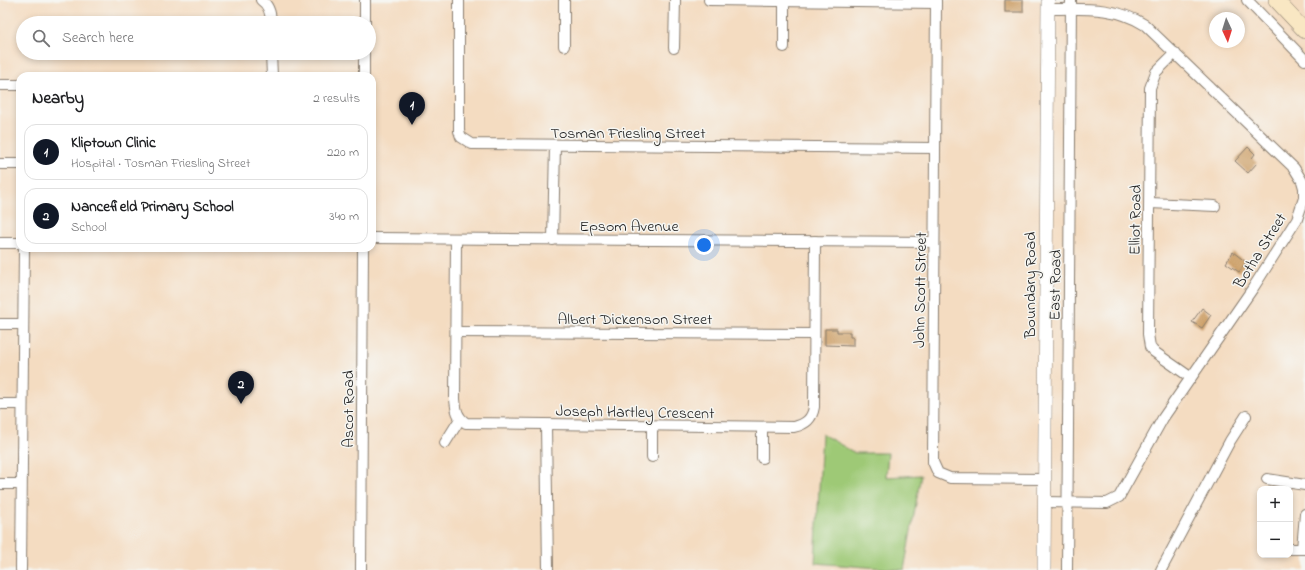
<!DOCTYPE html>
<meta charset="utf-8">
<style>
body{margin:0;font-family:"Indie Flower",sans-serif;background:#f6f6f6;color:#202124}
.controls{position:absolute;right:12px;bottom:12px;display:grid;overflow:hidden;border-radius:8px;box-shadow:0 2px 6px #0003}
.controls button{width:36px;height:36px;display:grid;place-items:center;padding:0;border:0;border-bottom:1px solid #e0e0e0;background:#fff;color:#202124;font:20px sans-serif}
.compass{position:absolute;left:1209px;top:12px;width:36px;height:36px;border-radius:50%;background:#fff;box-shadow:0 2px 6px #0003;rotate:176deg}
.you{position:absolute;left:704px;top:245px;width:14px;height:14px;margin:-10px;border:3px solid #fff;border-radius:50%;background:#1a73e8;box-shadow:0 0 0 6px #1a73e833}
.badge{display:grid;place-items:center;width:26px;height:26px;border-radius:50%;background:#111827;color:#fff;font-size:13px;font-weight:700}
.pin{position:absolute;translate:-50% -33px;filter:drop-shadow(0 1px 2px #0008)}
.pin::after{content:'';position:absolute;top:21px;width:14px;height:12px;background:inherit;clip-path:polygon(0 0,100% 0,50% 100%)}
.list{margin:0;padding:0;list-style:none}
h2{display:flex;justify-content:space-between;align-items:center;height:52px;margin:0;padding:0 16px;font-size:17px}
h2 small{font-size:13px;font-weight:400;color:#757577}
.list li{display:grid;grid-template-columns:26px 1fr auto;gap:12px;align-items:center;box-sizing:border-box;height:56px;margin:0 8px 8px;padding:0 8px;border:1px solid #e0e0e0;border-radius:12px}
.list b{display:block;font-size:15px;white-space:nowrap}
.list p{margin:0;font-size:13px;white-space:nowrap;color:#757577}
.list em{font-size:13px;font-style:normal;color:#757577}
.icon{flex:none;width:22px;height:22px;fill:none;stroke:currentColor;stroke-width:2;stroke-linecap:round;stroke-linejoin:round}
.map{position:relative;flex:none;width:1305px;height:570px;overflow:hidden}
.search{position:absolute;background:#fff;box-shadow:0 2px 6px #0003;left:16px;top:16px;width:360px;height:44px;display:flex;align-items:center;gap:10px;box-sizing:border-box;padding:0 14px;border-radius:22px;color:#757577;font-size:15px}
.panel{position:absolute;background:#fff;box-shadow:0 2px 6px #0003;left:16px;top:72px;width:360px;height:180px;border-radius:12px}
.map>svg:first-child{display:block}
.green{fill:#9ec976;stroke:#5d7249}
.building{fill:#cea26c}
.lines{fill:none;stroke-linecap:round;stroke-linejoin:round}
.minor-casing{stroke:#887c6e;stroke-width:12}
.tertiary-casing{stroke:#887c6e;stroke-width:14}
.secondary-casing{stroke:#887c6e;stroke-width:16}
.minor{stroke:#fff;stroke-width:10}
.tertiary{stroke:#fff;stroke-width:13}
.secondary{stroke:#f9e7c3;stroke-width:15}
.labels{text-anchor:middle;stroke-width:3;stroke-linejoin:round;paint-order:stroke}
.street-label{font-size:16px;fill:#1c1c1c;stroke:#f6f6f2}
</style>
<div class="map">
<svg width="1305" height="570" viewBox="0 0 1305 570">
<rect width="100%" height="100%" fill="#f6f6f2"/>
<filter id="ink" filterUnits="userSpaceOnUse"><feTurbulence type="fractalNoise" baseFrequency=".025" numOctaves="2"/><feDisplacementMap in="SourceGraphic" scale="8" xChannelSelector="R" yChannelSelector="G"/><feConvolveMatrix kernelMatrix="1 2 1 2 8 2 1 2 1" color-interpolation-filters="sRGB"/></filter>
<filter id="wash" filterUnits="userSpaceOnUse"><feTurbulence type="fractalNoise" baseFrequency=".012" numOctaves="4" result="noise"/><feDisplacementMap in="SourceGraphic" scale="16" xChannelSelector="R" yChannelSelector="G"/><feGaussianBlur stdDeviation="0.9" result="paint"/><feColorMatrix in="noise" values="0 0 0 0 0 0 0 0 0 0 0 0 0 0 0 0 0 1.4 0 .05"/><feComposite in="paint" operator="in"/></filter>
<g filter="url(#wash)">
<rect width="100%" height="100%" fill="#f4dcc1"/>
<polygon class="green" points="822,434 855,453 888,453 886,477 921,475 904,570 815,563"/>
<g id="blocks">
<g class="building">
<rect x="1005" y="0" width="18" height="12"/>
<polygon points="1248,147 1255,154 1252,158 1257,163 1248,173 1235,161"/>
<polygon points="1233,252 1246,262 1239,272 1226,263"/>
<polygon points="1202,308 1211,315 1202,328 1192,322"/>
<polygon points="825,329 837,329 837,332 850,332 850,337 853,337 853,346 825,345"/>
</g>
</g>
</g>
<g filter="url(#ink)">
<use href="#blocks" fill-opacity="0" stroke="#887c6e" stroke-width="1"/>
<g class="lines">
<g class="minor-casing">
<g id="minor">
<path d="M261,0C269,5 271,14 271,23"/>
<polyline points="459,0 459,131 461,137 472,144 935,148"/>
<polyline points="709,0 936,3"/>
<polyline points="936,0 933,462 938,473 950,478 1044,479"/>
<polyline points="1247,0 1305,60"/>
<polyline points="784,1 784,47"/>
<polyline points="365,23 365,0"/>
<polyline points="564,46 564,0"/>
<polyline points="674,48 675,0"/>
<polyline points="271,53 272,76"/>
<polyline points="1175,53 1156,72 1150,88 1148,334 1150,347 1153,351 1190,377"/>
<polyline points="364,76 364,53"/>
<polyline points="0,85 20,85"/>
<polyline points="0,164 20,164"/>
<polyline points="1150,203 1215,206"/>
<polyline points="372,238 934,242"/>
<path d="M456,239L455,399C456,410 457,417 466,423L794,427C806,424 812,419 814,407L815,241"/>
<polyline points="553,240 555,146"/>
<polyline points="0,243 20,243"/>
<polyline points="0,324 23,324"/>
<polyline points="456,332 814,334"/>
<polyline points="0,404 22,404"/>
<polyline points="546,425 548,570"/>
<polyline points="652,426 652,457"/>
<polyline points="445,443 460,419"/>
<polyline points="762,458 762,427"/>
<polyline points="1267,479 1305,485"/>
<polyline points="0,484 21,484"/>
<path d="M1044,502L1107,503L1119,497L1163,418L1253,288L1297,219L1304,198V188L1302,181L1294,168L1145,25C1116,6 1082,9 1048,9"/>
<polyline points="1291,549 1305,549"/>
<polyline points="1302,549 1305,514"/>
<polyline points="21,570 24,248"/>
<polyline points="361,570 363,248"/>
<polyline points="1067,570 1071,0"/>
<polyline points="1161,570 1230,441 1246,416"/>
</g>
</g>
<g class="tertiary-casing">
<polyline id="tertiary" points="1044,570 1048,0"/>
</g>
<g class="secondary-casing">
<polyline id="secondary" points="1276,0 1305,31"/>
</g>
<use href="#minor" class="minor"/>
<use href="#tertiary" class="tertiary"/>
<use href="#secondary" class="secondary"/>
</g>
</g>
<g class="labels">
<g class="street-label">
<text x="628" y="138">Tosman Friesling Street</text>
<text transform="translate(1134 220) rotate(-89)" y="6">Elliot Road</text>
<text x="629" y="231">Epsom Avenue</text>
<text transform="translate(1259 250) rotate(-58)" y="6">Botha Street</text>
<text transform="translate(1029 285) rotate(-90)" y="6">Boundary Road</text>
<text transform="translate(1054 285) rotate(-89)" y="6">East Road</text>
<text transform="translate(919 290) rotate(-89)" y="6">John Scott Street</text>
<text x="635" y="324">Albert Dickenson Street</text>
<text transform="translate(347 409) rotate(-90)" y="6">Ascot Road</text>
<text transform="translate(635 411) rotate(1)" y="6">Joseph Hartley Crescent</text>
</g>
</g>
</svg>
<div class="controls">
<button>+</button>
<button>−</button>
</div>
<svg class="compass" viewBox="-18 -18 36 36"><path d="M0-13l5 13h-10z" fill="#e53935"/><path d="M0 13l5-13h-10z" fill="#757577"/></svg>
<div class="you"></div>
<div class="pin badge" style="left:412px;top:125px">1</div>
<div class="pin badge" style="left:241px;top:404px">2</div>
<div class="search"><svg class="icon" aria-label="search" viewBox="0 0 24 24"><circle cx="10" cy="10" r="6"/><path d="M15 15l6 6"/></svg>Search here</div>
<section class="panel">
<h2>Nearby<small>2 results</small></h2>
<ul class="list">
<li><span class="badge">1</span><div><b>Kliptown Clinic</b><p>Hospital · Tosman Friesling Street</p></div><em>220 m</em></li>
<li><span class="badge">2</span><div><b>Nancefield Primary School</b><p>School</p></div><em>340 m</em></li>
</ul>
</section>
</div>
